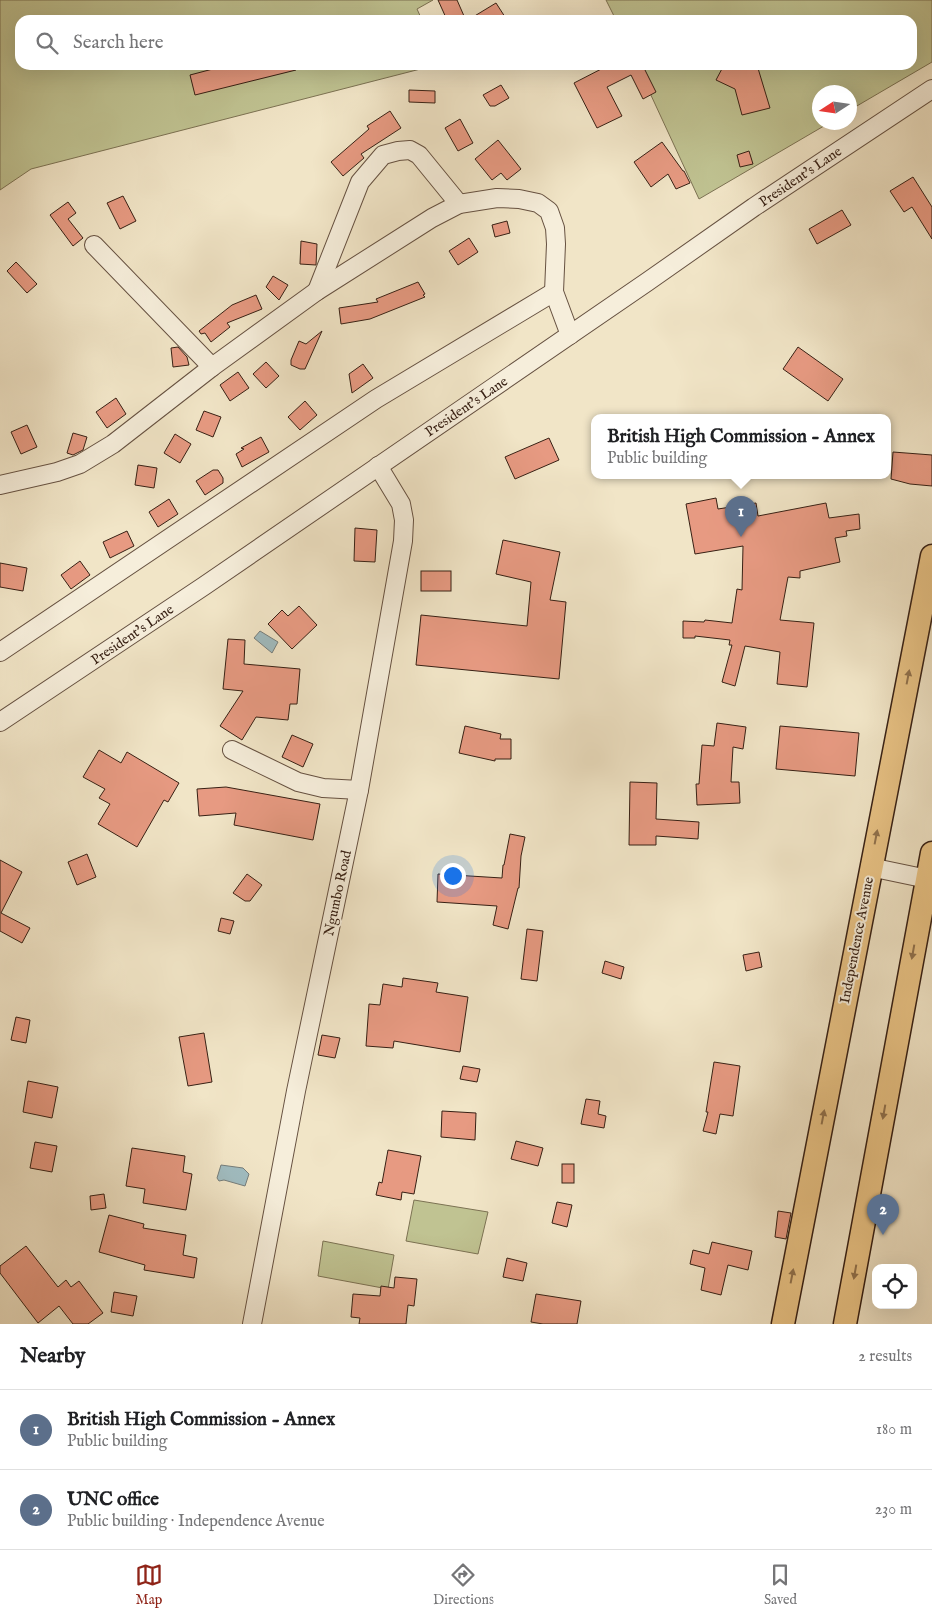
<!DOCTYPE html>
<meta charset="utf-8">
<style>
body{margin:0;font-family:"IM FELL English",serif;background:#f6f6f6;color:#202124}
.controls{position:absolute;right:15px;bottom:15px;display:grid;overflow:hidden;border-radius:10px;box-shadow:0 5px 20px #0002}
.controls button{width:45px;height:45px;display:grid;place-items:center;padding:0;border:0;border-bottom:1px solid #e0e0e0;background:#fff;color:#202124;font:25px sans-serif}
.compass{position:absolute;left:812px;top:85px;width:45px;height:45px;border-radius:50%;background:#fff;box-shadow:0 5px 20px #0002;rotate:258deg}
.you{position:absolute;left:452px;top:875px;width:18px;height:18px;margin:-12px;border:4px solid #fff;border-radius:50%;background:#1a73e8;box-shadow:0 0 0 8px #1a73e833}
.badge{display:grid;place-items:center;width:32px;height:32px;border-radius:50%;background:#8f2418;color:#fff;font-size:16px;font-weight:700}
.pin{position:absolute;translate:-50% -41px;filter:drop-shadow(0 1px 2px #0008)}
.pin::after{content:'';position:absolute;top:26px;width:18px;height:15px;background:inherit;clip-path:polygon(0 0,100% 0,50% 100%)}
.popup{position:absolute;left:591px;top:414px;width:300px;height:65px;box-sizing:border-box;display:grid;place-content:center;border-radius:10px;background:#fff;filter:drop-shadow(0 1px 4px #0005);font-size:16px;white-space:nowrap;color:#757577}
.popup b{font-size:19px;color:#202124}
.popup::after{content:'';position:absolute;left:50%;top:100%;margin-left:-10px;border:10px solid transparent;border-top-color:#fff}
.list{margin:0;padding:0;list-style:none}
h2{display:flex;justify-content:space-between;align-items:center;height:65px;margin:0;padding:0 20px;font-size:21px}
h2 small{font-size:16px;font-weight:400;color:#757577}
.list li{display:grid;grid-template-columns:32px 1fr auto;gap:15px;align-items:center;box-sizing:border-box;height:80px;padding:0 20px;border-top:1px solid #e0e0e0}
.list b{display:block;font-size:19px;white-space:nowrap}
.list p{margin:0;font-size:16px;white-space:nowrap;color:#757577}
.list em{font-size:16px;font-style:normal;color:#757577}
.icon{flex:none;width:28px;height:28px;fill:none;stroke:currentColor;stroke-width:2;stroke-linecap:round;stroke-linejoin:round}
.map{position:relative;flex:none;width:932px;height:1324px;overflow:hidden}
.search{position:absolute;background:#fff;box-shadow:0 5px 20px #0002;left:15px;right:15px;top:15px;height:55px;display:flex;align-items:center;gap:12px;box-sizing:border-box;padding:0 18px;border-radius:15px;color:#757577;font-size:19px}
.sheet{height:225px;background:#fff}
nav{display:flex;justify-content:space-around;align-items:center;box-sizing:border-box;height:70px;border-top:1px solid #e0e0e0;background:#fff;font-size:14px;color:#757577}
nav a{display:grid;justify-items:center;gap:2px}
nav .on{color:#8f2418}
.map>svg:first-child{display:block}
.green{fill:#c0c392;stroke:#7c7253}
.water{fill:#a0bcc0;stroke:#767e7b}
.building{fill:#e79a82;stroke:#372014}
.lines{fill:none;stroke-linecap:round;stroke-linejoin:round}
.minor-casing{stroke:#665141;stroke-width:20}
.major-casing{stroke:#372014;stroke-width:25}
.minor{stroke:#f6eedb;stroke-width:18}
.major{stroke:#e8c284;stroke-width:22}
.oneway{fill:#90714c}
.labels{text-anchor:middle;stroke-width:4;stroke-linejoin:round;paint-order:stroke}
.street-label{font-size:14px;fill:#372014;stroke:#f6eedb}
</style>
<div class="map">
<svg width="932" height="1324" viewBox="0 0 932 1324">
<rect width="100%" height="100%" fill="#f1e5c7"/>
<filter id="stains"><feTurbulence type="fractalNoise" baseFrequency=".004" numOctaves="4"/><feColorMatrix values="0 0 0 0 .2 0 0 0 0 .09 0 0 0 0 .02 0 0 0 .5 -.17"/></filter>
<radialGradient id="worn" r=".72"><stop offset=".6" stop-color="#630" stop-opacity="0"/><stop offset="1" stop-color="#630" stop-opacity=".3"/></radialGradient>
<g class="green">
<polygon points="0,0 433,0 417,9 422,20 20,20 20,65 436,65 31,169 0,190"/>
<polygon points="606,0 932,0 932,62 850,110 850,92 820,92 820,122 829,123 699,199 637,65 912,65 912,20 616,20"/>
<polygon points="414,1200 488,1212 478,1254 406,1241"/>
<polygon points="323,1241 394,1255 388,1289 318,1276"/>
</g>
<g class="water">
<polygon points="260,631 278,642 272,653 254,638"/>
<polygon points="221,1165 243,1168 249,1174 245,1186 224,1180 219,1181 217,1178"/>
</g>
<g class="building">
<polygon points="438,0 457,0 464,16 454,20 447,20"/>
<polygon points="496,3 507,20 468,20"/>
<polygon points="228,65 295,65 296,70 195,95 190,75"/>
<polygon points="609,65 651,65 644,68 656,92 643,99 631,75 607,87 622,116 597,128 574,83"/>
<polygon points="724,65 757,65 770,108 742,115 735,89 716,80"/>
<polygon points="501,85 509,98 495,106 490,106 483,95"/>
<polygon points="409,90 435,91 435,103 409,102"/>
<polygon points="390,111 401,128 361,154 364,158 343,176 331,162 369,129 367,126"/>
<polygon points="460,119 473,143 458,151 445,128"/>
<polygon points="498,140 521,169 507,180 501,173 492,180 475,159"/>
<polygon points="662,142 683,171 684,171 690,183 676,189 668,174 651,187 634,162"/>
<polygon points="749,151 753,164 740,167 737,155"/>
<polygon points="913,177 932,207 932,239 912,207 904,212 890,191"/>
<polygon points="123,196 136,221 120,229 107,203"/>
<polygon points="68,202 76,213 68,219 83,238 73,246 50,215"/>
<polygon points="842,210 851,225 817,244 809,229"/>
<polygon points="507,221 510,233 495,237 492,225"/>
<polygon points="469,238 478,252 458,265 449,251"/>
<polygon points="301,241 317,244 316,265 300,264"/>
<polygon points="16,262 37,284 27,293 7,271"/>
<polygon points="273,276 288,285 279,300 266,287"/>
<polygon points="418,282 425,294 423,295 425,297 370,319 341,324 339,308 378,302 376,299"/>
<polygon points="256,295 262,309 227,323 230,327 211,342 205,333 201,334 199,331 232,305"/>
<polygon points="322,331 305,369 300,369 291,365 291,360 299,341 306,344"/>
<polygon points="178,347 187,357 189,365 173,367 171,348"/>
<polygon points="798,347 843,379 828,401 783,369"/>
<polygon points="266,362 279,376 266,388 253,374"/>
<polygon points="363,364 373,378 352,393 349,374"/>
<polygon points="238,372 249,388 230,401 220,385"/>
<polygon points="116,398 126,414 107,428 96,412"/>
<polygon points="305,401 317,415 300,430 288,417"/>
<polygon points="204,411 221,417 213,437 196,430"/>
<polygon points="27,425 37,447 21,454 11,432"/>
<polygon points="73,433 87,437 83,450 73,455 67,453"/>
<polygon points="175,434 191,444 180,463 164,453"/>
<polygon points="261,437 269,452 242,467 236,454 244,449 241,448"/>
<polygon points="549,438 559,460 515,479 505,457"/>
<polygon points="893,452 932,455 932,486 910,484 891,479"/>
<polygon points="138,465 157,468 154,488 135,485"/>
<polygon points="213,470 218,470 223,478 223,483 205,495 196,481"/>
<polygon points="716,498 718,509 756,503 758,516 826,503 829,518 859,514 860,529 846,531 847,536 835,538 840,562 800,571 800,578 788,577 780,620 814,623 807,687 777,684 780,652 745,646 735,686 722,682 732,645 729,645 730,640 695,636 695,638 683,638 683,621 704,622 705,620 732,623 737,589 742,590 743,546 695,554 686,504"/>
<polygon points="169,499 178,514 158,527 149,512"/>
<polygon points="355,528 377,530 375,562 354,561"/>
<polygon points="127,531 134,546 110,558 103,542"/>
<polygon points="503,540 560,552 550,600 566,602 559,679 416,665 421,615 527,626 531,582 496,574"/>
<polygon points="80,561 90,575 71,589 61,575"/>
<polygon points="0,563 27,568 23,591 0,587"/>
<rect x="421" y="571" width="30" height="20"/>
<polygon points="299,606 317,625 292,649 268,624 282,610 288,616"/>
<polygon points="228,639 245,640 244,664 300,669 297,704 290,704 288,720 256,717 242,740 220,726 243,691 223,689"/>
<polygon points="717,723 746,727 743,749 733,747 731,782 739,782 740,803 697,805 696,784 699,784 702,745 714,746"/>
<polygon points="465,726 501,734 500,739 511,739 511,759 495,759 495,761 459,753"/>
<polygon points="780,726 859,733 855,776 776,769"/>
<polygon points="292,735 313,744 303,767 282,757"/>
<polygon points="99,750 121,763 127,752 179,783 168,802 164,800 137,847 98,824 110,804 99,798 105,789 83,777"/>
<polygon points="630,782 657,783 656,819 699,822 698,839 656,836 656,845 629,845"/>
<polygon points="226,787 320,804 313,840 234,825 236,813 199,816 197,789"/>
<polygon points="510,834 525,837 521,856 519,888 518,888 508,929 493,925 497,906 437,902 438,874 502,878 503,865 504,865"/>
<polygon points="87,854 96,877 77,885 68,862"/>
<polygon points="0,860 22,872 1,913 30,928 22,943 0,931"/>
<polygon points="247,874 262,885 250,901 245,901 233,893"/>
<polygon points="221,918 234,921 230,934 218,931"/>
<polygon points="527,929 543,931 537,981 521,979"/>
<polygon points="759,952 762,967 746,971 743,955"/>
<polygon points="605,961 624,967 621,979 602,973"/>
<polygon points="403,978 438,983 436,992 468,997 460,1052 394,1041 393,1048 366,1046 369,1004 380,1005 383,984 402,987"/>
<polygon points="16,1017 30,1020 26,1043 11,1040"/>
<polygon points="204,1033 212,1082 188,1086 179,1037"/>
<polygon points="322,1035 340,1038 335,1058 318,1055"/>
<polygon points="714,1062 740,1066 733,1116 720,1114 716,1134 703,1131 708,1112 706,1112"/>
<polygon points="463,1066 480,1069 477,1082 460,1079"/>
<polygon points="28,1081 58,1087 52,1118 23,1112"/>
<polygon points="586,1099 600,1101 598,1114 606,1116 604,1128 581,1124"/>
<polygon points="442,1111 476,1113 475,1140 441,1137"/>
<polygon points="516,1141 543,1148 538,1166 511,1159"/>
<polygon points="35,1142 57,1146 52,1172 30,1168"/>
<polygon points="132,1148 185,1156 183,1172 192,1174 186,1210 143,1203 145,1189 126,1186"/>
<polygon points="388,1150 421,1156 414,1194 402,1192 401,1200 376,1195 379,1182 382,1183"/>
<rect x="562" y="1164" width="12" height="19"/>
<polygon points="104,1194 106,1208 91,1210 90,1196"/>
<polygon points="557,1202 572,1205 567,1227 552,1223"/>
<polygon points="778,1211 791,1213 786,1239 775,1237"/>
<polygon points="109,1215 144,1224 143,1228 186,1235 183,1255 197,1258 194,1278 144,1270 145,1265 99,1252"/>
<polygon points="712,1242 752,1251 748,1270 728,1265 721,1295 701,1290 705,1268 690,1264 693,1250 709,1254"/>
<polygon points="26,1246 58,1287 66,1280 71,1287 79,1281 103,1313 88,1324 73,1324 59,1306 38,1323 0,1273 0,1266"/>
<polygon points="507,1258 527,1263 523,1281 503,1277"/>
<polygon points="395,1277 417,1279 414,1306 408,1305 406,1324 359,1324 360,1318 351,1317 353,1294 380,1296 381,1286 394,1288"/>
<polygon points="114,1292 137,1296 133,1316 111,1312"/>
<polygon points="536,1294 581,1301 577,1324 543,1324 531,1322"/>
</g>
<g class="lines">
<g class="minor-casing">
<g id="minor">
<polyline points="94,245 212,367"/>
<polyline points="317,291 360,182 383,155 398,151 410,150 419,155 459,204"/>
<polyline points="0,485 57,472 80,464 113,444 212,367 317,291 432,218 459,204 497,198 519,199 538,203 549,211 555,228 556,244 554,292 570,335"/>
<polyline points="0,652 376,399 554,292"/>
<polyline points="0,722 204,586 647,282 754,207 932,89"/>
<polyline points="232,750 298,782 323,788 359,790"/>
<polyline points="870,867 932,880"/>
<polyline points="252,1324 296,1091 359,790 403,541 404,520 401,504 378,466"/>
</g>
</g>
<g class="major-casing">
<g id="major">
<polyline points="783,1324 932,556"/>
<polyline points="845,1324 932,853"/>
</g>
</g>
<use href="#minor" class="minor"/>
<use href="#major" class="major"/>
</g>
<defs><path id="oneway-solid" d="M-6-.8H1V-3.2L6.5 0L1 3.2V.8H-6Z" transform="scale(1.25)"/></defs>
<g class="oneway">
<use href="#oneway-solid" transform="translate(908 677) rotate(-79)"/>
<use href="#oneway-solid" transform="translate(876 837) rotate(-79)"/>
<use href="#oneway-solid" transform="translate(913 952) rotate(100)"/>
<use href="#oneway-solid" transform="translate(884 1112) rotate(100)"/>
<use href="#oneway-solid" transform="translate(823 1117) rotate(-79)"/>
<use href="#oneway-solid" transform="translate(855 1272) rotate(100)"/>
<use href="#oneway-solid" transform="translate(792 1276) rotate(-79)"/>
</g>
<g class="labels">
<g class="street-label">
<text transform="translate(800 176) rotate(-34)" y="5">President's Lane</text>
<text transform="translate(466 406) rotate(-34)" y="5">President's Lane</text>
<text transform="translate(132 634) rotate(-34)" y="5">President's Lane</text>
<text transform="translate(337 893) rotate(-78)" y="5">Ngumbo Road</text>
<text transform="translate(856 940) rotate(-79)" y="5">Independence Avenue</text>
</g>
</g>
<rect width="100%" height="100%" filter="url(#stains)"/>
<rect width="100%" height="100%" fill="url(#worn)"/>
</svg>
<div class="controls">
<button><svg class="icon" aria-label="locate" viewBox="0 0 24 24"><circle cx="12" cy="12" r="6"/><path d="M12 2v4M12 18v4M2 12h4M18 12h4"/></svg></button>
</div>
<svg class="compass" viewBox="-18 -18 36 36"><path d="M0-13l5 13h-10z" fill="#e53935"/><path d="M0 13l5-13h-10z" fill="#757577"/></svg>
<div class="you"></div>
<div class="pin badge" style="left:741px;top:537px;background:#5c6f8a">1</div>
<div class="popup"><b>British High Commission - Annex</b>Public building</div>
<div class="pin badge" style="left:883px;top:1235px;background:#5c6f8a">2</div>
<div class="search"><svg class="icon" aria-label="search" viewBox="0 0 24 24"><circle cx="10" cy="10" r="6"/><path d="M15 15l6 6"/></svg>Search here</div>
</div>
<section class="sheet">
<h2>Nearby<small>2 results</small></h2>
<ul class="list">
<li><span class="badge" style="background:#5c6f8a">1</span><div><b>British High Commission - Annex</b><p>Public building</p></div><em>180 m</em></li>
<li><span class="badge" style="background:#5c6f8a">2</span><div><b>UNC office</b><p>Public building · Independence Avenue</p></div><em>230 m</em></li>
</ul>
</section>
<nav>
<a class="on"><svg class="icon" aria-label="map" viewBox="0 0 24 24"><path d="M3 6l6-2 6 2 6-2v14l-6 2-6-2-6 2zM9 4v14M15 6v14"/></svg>Map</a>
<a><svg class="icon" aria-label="directions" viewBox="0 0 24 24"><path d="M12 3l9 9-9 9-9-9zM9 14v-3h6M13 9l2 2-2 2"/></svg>Directions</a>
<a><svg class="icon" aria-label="saved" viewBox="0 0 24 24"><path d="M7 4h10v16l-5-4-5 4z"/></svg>Saved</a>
</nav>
